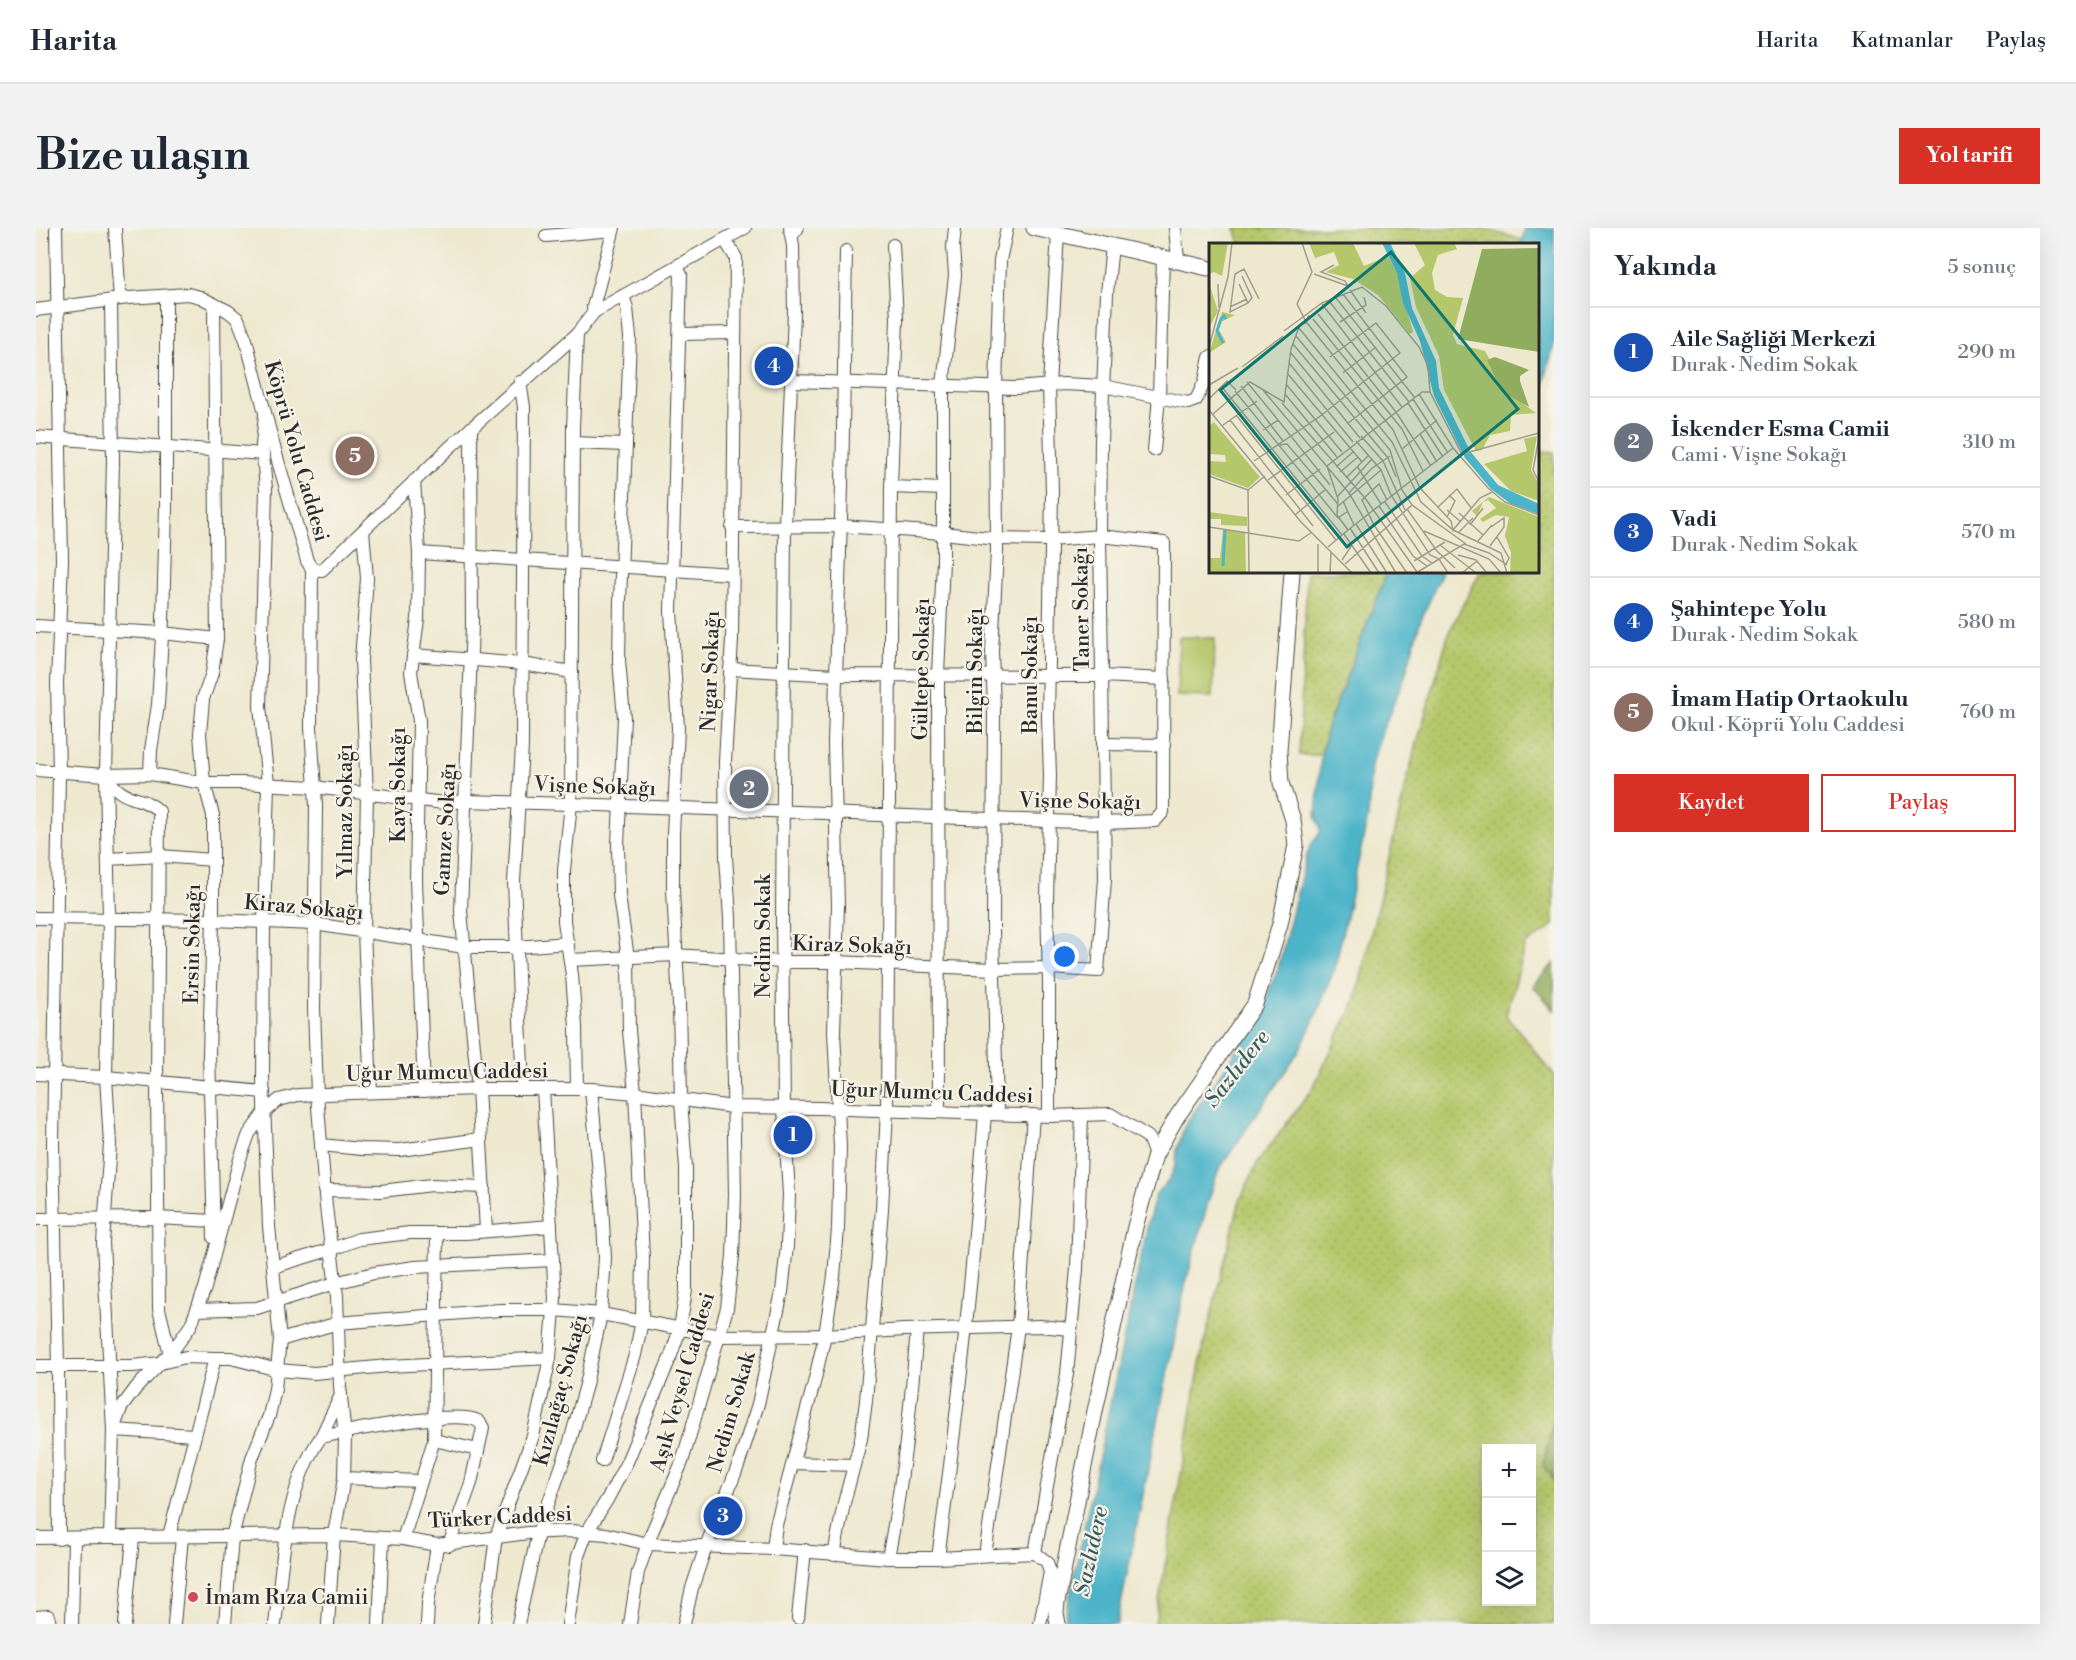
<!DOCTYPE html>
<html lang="tr">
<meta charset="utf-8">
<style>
body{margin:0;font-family:"Libre Bodoni",serif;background:#f2f2f3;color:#1f2937}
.controls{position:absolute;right:18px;bottom:18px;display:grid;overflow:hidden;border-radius:0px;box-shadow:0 6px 24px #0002}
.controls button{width:54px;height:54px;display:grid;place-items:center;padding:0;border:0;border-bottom:2px solid #e0e1e3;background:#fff;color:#1f2937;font:30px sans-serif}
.you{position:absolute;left:1029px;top:729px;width:21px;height:21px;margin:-15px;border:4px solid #fff;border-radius:50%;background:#1a73e8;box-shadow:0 0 0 9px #1a73e833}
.badge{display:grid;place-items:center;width:39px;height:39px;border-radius:50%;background:#d93025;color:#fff;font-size:20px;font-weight:700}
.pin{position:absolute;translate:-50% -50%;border:3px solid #fff;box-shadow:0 2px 6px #0006}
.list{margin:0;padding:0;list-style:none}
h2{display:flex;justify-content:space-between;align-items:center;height:78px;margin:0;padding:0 24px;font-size:26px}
h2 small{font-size:20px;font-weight:400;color:#747a83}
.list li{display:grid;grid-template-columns:39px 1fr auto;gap:18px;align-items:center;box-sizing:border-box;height:90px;padding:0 24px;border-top:2px solid #e0e1e3}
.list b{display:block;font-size:22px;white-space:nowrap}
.list p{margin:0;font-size:20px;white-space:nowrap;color:#747a83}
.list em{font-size:20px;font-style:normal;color:#747a83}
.actions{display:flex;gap:12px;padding:18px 24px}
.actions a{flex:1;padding:14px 0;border:2px solid #d93025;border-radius:0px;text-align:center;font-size:21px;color:#d93025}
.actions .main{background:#d93025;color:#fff}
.icon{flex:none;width:33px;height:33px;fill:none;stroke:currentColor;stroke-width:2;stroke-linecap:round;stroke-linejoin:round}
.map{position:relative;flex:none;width:1518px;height:1396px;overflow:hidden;border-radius:0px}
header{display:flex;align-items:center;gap:36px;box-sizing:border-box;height:84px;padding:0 30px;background:#fff;border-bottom:2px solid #e0e1e3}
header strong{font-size:28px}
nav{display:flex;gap:33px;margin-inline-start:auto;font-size:21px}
.intro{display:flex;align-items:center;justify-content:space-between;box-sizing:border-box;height:144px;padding:0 36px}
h1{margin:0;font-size:42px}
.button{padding:15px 27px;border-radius:0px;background:#d93025;color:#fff;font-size:21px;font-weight:700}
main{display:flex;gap:36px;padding:0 36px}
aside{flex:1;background:#fff;border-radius:0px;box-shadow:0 6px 24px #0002}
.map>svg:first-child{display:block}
.grass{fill:url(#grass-dots);stroke:#70794b;stroke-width:1.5;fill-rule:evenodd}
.forest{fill:url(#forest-firs);stroke:#5e6c45;stroke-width:1.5}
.pitch{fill:#b5c76b;stroke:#70794b;stroke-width:1.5}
.water{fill:#4bb4c9;stroke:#3b707a;stroke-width:1.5}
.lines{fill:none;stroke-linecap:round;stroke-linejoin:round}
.minor-casing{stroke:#484744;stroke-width:14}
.major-casing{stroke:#484744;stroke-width:17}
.minor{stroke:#fff;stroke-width:12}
.major{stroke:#fff;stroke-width:15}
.poi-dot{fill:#d1495b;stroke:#f7f3e8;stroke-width:2}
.labels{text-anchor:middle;stroke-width:4.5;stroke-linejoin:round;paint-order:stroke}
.street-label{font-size:21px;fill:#2b2b2b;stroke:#f7f3e8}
.poi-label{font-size:21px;fill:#2b2b2b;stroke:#f7f3e8;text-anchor:start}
.water-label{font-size:22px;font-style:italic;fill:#365b62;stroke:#f7f3e8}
.inset-river{fill:none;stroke:#4bb4c9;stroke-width:3}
.inset-road{fill:none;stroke:#a09c8d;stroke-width:1.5}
.view{fill:#0f766e;fill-opacity:0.15;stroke:#0f766e;stroke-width:3}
.inset-edge{fill:none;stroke:#2b2b2b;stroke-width:3}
</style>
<header>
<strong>Harita</strong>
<nav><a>Harita</a><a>Katmanlar</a><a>Paylaş</a></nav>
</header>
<div class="intro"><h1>Bize ulaşın</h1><a class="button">Yol tarifi</a></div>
<main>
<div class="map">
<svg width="1518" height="1396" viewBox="0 0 1518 1396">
<defs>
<pattern id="grass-dots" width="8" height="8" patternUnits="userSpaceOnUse" patternTransform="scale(1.5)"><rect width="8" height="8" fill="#b5c76b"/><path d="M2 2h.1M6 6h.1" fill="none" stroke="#9cab5d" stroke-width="1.8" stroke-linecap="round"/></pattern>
<pattern id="forest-firs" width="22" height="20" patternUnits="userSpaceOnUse" patternTransform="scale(1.5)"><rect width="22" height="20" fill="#90ac5f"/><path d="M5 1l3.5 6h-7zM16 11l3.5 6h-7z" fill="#768c4f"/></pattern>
</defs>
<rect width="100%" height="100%" fill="#f7f3e8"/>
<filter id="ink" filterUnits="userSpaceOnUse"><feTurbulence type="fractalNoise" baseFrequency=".0167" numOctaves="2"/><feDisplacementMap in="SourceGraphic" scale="12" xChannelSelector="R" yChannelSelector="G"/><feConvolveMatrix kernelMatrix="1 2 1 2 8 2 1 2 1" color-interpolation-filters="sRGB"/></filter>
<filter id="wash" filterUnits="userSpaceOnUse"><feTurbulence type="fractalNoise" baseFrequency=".008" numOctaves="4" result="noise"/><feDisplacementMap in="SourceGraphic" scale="24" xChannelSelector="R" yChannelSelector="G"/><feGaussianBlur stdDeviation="1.35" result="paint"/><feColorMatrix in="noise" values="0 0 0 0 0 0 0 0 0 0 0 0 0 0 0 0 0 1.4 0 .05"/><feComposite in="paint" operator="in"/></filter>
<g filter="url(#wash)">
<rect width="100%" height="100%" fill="#eee8cf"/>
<g class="grass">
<polygon points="1199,0 1446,0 1486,12 1485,16 1204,16"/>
<path d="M1506,223L1518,225V697L1490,717L1470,787L1518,847V1191L1507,1237L1518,1252V1396H1119L1167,1119L1204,972L1222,934L1277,860L1320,771L1374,540L1413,404L1444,344H1502V233ZM1450,1220H1496V1374H1450Z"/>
<polygon points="1271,344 1351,344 1291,500 1285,527 1263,527"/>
</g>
<g class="forest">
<polygon points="1518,735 1518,782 1497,758"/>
<polygon points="1518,1191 1518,1252 1507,1237"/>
</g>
<polygon class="pitch" points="1143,409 1179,410 1177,469 1141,468"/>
<g class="water">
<polygon points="1489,0 1518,0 1518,116 1502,180 1502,16 1485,16"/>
<path d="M1351,344H1406L1384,394L1369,448L1345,506L1335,537L1332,589L1299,739L1283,781L1263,823L1182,943L1173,971L1150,1054L1081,1396H1028L1113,991L1120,966L1133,952L1140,937L1141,923L1148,899L1201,822L1225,782L1242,741L1269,634C1270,629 1272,624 1274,619C1282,605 1289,607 1280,589L1285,527L1291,500Z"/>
</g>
</g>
<g filter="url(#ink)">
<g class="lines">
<g class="minor-casing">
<g id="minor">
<polyline points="20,0 26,332 21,455 23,544 17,916 22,1138 23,1311"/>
<polyline points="79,0 84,71"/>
<polyline points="1139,0 1142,32"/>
<polyline points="510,8 577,2"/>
<polyline points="75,72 77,232 70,547 73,690 70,849 74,916 67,1015 77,1202 158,1207"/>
<polyline points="0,82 93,70 152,66 164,69 192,83 202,91 210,112 238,219 271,333 276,341 286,342 413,220 541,106 558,84 709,0"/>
<polyline points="558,84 557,79 578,0"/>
<polyline points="644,106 699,105"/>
<polyline points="756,153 980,160 1028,156 1067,158 1152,175 1160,172 1169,153 1174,129"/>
<polyline points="484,154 488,179 486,518 478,654 487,861"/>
<polyline points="435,200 436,397 425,683 442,861 450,1003"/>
<polyline points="0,209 227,226"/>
<polyline points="537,215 590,217"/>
<polyline points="1118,222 1123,169 1127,28"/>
<polyline points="378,253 383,325 382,391 375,444 383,493 380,652 388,863"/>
<polyline points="855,259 907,261"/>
<polyline points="327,303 331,350 325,432 331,566 328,704 335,864"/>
<polyline points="383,325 696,346"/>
<polyline points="276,341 275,499 280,577 278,780 281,866 290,979 301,1068 304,1159 309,1209 308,1250 298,1307 292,1396"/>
<polyline points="0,398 126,405 181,411 178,76"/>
<polyline points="377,427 486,436 536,444"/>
<polyline points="694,441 800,447 1066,448 1128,451"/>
<polyline points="1067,516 1128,517"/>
<polyline points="0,542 70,547 114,546 168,555 205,555 278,559 408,575 430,573 535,576 1068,595 1119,593 1127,584 1128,315 1064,308 1014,312 961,311 907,305 805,298 696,299"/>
<polyline points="114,546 115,522 122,477 127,391 130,279 130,68"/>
<path d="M70,547C87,577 104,565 123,583L121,854L123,1081L134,1126"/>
<polyline points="72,631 124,628 177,632"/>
<polyline points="0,690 177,692 278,696 428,719 480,719 532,715"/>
<polyline points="534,732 639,727 746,734 800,734 957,741 1013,740 1062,743 1069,651 1064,308 1065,213 1071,65 1076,18"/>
<polyline points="0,846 70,849 228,864"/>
<polyline points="541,861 540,799 536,747 528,693 528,642 535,576 537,200 541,106"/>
<polyline points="903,884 902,447 907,333 907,157 919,47 917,19 919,0"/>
<polyline points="961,886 957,702 958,481 956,423 961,323 960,159 964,32 971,0"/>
<polyline points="1013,888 1013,756 1011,672 1014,547 1012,490 1016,264 1013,157 1022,6"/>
<polyline points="285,917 326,921 364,922 445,911"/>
<polyline points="288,962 345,963 396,957 448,959"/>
<polyline points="0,991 121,990 178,993"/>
<polyline points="178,1010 173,826 177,692 177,587 168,555 164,506 167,471 176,445 181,411"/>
<polyline points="237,1039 296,1021 323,1011 374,1005 430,1005 515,998"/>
<polyline points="161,1082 221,1080 299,1055 338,1045 379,1039 517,1032"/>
<polyline points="244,1112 302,1095 464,1082 518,1082 565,1086 684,1108 789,1107 868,1102 1004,1098 1034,1101"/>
<polyline points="0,1138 97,1138 124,1135 150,1129 179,1130 195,1130 242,1142 278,1145 352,1138 514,1130"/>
<polyline points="285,1209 305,1167"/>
<polyline points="398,1212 442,1222"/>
<polyline points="566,1233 599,1127 606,1093 607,1030 599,865 593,803 592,730 583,668 582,616 588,490 583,432 584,373 594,109 591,80 587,68"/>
<polyline points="757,1235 818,1237"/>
<polyline points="308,1250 384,1253"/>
<polyline points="133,1308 179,1130"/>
<polyline points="74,1309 298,1307 367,1311 401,1317 492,1305 535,1303 570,1306 612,1316 737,1321 852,1330 902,1330 999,1325"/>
<polyline points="0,1310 74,1309 77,1202 85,1180 100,1160 138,1121 155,1097 169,1060 204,931 213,906 229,884 243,872 262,867 317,865 442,861 555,861 599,865 696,879 783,880 1013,888 1074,886 1112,909 1119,927"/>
<polyline points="367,1311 398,1212 401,1005"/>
<polyline points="737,1321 740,1297 778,1155 789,1107 798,1048 802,1001 804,919 798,804 802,678 798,515 806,258 810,23"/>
<polyline points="999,1325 1031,1146 1041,1041 1046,887"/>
<polyline points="999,1325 1011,1334 1014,1344 1004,1396"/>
<polyline points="798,1327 808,1275 825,1211 830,1173 846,981 851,882 855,259 861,91 857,17"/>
<polyline points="949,1327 982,1099 997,887"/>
<path d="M852,1330C867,1254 875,1178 881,1101"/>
<path d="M902,1330C922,1183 938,1034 949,886"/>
<polyline points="0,1389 12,1388 14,1396"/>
<polyline points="762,1390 769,1322"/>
<polyline points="36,1396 38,1310"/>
<polyline points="89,1396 97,1310"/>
<polyline points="138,1396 146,1309"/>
<polyline points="189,1396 196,1309 216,1230 233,1188 239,1161 244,1112 233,998 227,851 228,694 232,556 224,478 230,261 226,217 229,186"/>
<path d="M239,1396C247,1335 248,1261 285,1209C312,1203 421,1181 442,1193C445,1195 445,1196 447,1200L435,1255L413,1317"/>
<polyline points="343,1396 347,1310"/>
<polyline points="391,1396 392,1376 401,1317"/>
<polyline points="448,1396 460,1309 497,1208 514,1130 519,1070 507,861"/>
<polyline points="482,1396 502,1305 533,1217 550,1157 565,1086 569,1030 566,976 555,861"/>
<polyline points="532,1396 542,1328 551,1304 572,1270 591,1234 634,1130 644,1101 650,1062 650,940 645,872 643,776 637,662 637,606 642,500 635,383 645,47 641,39"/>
<polyline points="594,1396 602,1344 616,1304 646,1234 691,1080 697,1028 699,966 694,690 690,629 689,533 696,411 700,30 689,12"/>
<polyline points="648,1396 656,1360 670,1318 702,1238 722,1176 746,1064 751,1018 753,967 748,880 746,691 749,298 758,85 757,18 754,0"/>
</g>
</g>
<g class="major-casing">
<g id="major">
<polyline points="998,0 1172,40"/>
<polyline points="756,5 760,0"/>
<polyline points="1022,1396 1020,1385 1021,1374 1059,1183 1099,999 1119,927 1140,890 1219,776 1244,696 1260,617 1257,592 1245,555 1243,523 1256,344"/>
</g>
</g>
<use href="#minor" class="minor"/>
<use href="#major" class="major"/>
</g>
</g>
<circle class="poi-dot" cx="157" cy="1369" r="6"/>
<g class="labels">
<g class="street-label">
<text transform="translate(261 223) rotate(74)" y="7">Köprü Yolu Caddesi</text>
<text transform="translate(1045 381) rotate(-91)" y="7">Taner Sokağı</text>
<text transform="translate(885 441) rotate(-89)" y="7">Gültepe Sokağı</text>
<text transform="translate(674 443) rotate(-88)" y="7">Nigar Sokağı</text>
<text transform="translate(939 443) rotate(-90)" y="7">Bilgin Sokağı</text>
<text transform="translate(994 447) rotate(-90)" y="7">Banu Sokağı</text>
<text transform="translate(362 557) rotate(-90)" y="7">Kaya Sokağı</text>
<text transform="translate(559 558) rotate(2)" y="7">Vişne Sokağı</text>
<text transform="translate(1044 573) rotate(1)" y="7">Vişne Sokağı</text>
<text transform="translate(309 583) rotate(-90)" y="7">Yılmaz Sokağı</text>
<text transform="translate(409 601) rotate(-87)" y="7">Gamze Sokağı</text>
<text transform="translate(268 679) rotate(5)" y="7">Kiraz Sokağı</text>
<text transform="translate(727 708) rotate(-90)" y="7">Nedim Sokak</text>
<text transform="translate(156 716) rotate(-89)" y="7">Ersin Sokağı</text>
<text transform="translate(816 717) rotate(2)" y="7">Kiraz Sokağı</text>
<text transform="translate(411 844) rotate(-1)" y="7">Uğur Mumcu Caddesi</text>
<text transform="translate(896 864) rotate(2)" y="7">Uğur Mumcu Caddesi</text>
<text transform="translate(646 1154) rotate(-74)" y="7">Aşık Veysel Caddesi</text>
<text transform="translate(524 1162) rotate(-75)" y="7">Kızılağaç Sokağı</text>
<text transform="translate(695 1184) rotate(-74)" y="7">Nedim Sokak</text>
<text transform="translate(464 1289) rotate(-3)" y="7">Türker Caddesi</text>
</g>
<g class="poi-label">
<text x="169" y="1376">İmam Rıza Camii</text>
</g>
<g class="water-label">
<text transform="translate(1200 840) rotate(-52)" y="8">Sazlıdere</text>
<text transform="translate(1054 1323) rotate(-78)" y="8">Sazlıdere</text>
</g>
</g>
<g transform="translate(1173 15)">
<rect width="330" height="330" fill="#eee8cf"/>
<path d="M0,0H19L13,33L5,29L0,31ZM100,0H144L155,23L179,13L188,30L204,89L201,91L169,52L144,36L117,29L130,22L125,9L106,15ZM205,0H245L248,6L229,12L223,30L226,47L238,54L254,55L244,92L248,101L276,108L299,150L327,170L302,172L301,188L281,192L273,207L267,208L235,147L230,113L207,64L201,35L216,22ZM0,40L9,68L0,85ZM13,69L26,72L12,79L9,85L17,99L0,110ZM5,179L51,234L39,245L0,231V218L17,219L16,212L0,211V183ZM328,193L322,227L330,241V258L302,248L275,221L318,208L315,196ZM280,254L330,274V330H301L302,310L296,293L300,274L287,272L274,279L271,276L287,265L279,257L274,259L268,273L263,268ZM0,269L38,274V283L12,282V276H0ZM14,286L36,289L37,330H0V315H11Z" fill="#b5c76b"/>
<path d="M330,5V109L249,96L273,6ZM286,114L320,127L311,133V138L320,164L293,149L278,117Z" fill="#90ac5f"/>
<path d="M173,0H181L196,30L203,65L227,118L230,145L261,208L289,242L330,261V271L302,261L282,246L256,215L225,153L211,98L194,60L188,30Z" fill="#4bb4c9"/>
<path class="inset-river" d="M14,100L8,88L12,76L15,73L17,76M14,323L16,287"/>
<path class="inset-road" d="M93,0L103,29L88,61L97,79L100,72M125,22L112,29L136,38L139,43M105,31L139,43M33,33L43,55L39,60M9,41L10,65M30,41L39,60L21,69L26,31L35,26L50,56M141,47L157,70M134,51L198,134L138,181M127,55L206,155M120,58L200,159M113,61L193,164M21,64L38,56M109,71L187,169L222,223M104,76L193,186L214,228M131,79L157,62L155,54M92,80H98L184,187L211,245L242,278L244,287L271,255L283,249M90,85L183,199L212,259L244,287L292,310L298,330M75,88L113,60L153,44L177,63L210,104L219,123L221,149L253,211L330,190M87,93L181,207L193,247L203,262L257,301M84,101L179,215L187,234M0,104L19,34L23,0M82,110L151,195M80,120L144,199M33,124L74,93M78,130L153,219M134,130L167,104M38,139L69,177L54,187M77,141L133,209M0,142L29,125M12,143L133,292M32,143L74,198M54,147L140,250L187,330M26,148L129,275L139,268M76,151L128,214M210,151L244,205L279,245L296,259L330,272M0,156L18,138L27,147M204,156L239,210M73,160L156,255L208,329M199,160L234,214M0,167L92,279L143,330M4,171L41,139L75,159L82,106L90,84M27,172L127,297M21,177L104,283M69,177L121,242M14,182L48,158M211,191L228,219M152,193L174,218L196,267M330,194L324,227L330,239M147,198L172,227L182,252L221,312L230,316L239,330M70,202L78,201L129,261M193,206L228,177M45,218L110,174L191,110L167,80L121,114M148,223L172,261M127,224L144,209M131,229L149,214M0,233L39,247M137,235L160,212M59,237L125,189M39,247L40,330M39,247L56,233M140,250L162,226L181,213M77,252L111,226M128,254L163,216M178,257L170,241L153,257L165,282L198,330M134,258L145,282M176,259L213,313L223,320M170,263L204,313L218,323M128,264L172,227M229,264L248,246L263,266M198,266L228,308L246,325M238,267L252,279M250,270L274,292M86,272L117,246M238,274L246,258L240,252M147,281L178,330M261,282L274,265M0,284L90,298L103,289M141,285L170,330M139,287L244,205M215,288L280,316L292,330M249,290L264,275M135,291L162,330M288,294L300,315L297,321M269,298L283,282M231,302L267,330M281,303L295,284V275L282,284M119,304L139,287L128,272L129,256L118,223L213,149H221M249,312L267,317L278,330M133,317L143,302M205,318L236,299M136,321L203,262M109,330V301M121,330L122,309M207,330L255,301L280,310L298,322M253,330L268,318"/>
<path class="view" d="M182,9L309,166L138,304L11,147Z"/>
<rect width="330" height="330" class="inset-edge"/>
</g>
</svg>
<div class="controls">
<button>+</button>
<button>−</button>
<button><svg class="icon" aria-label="layers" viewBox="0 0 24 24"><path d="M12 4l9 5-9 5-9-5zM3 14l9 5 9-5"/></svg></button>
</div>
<div class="you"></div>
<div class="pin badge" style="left:757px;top:907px;background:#1a4fb4">1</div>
<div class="pin badge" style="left:713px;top:561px;background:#6b7280">2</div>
<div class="pin badge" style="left:687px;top:1288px;background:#1a4fb4">3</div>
<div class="pin badge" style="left:738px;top:138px;background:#1a4fb4">4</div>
<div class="pin badge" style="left:319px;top:228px;background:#8d6e63">5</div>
</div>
<aside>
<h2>Yakında<small>5 sonuç</small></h2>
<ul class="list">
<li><span class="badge" style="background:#1a4fb4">1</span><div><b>Aile Sağliği Merkezi</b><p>Durak · Nedim Sokak</p></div><em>290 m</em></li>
<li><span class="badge" style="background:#6b7280">2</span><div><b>İskender Esma Camii</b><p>Cami · Vişne Sokağı</p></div><em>310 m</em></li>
<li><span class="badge" style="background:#1a4fb4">3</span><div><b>Vadi</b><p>Durak · Nedim Sokak</p></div><em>570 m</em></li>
<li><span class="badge" style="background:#1a4fb4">4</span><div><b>Şahintepe Yolu</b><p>Durak · Nedim Sokak</p></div><em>580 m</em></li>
<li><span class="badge" style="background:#8d6e63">5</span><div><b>İmam Hatip Ortaokulu</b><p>Okul · Köprü Yolu Caddesi</p></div><em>760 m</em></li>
</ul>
<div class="actions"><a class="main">Kaydet</a><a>Paylaş</a></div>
</aside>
</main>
